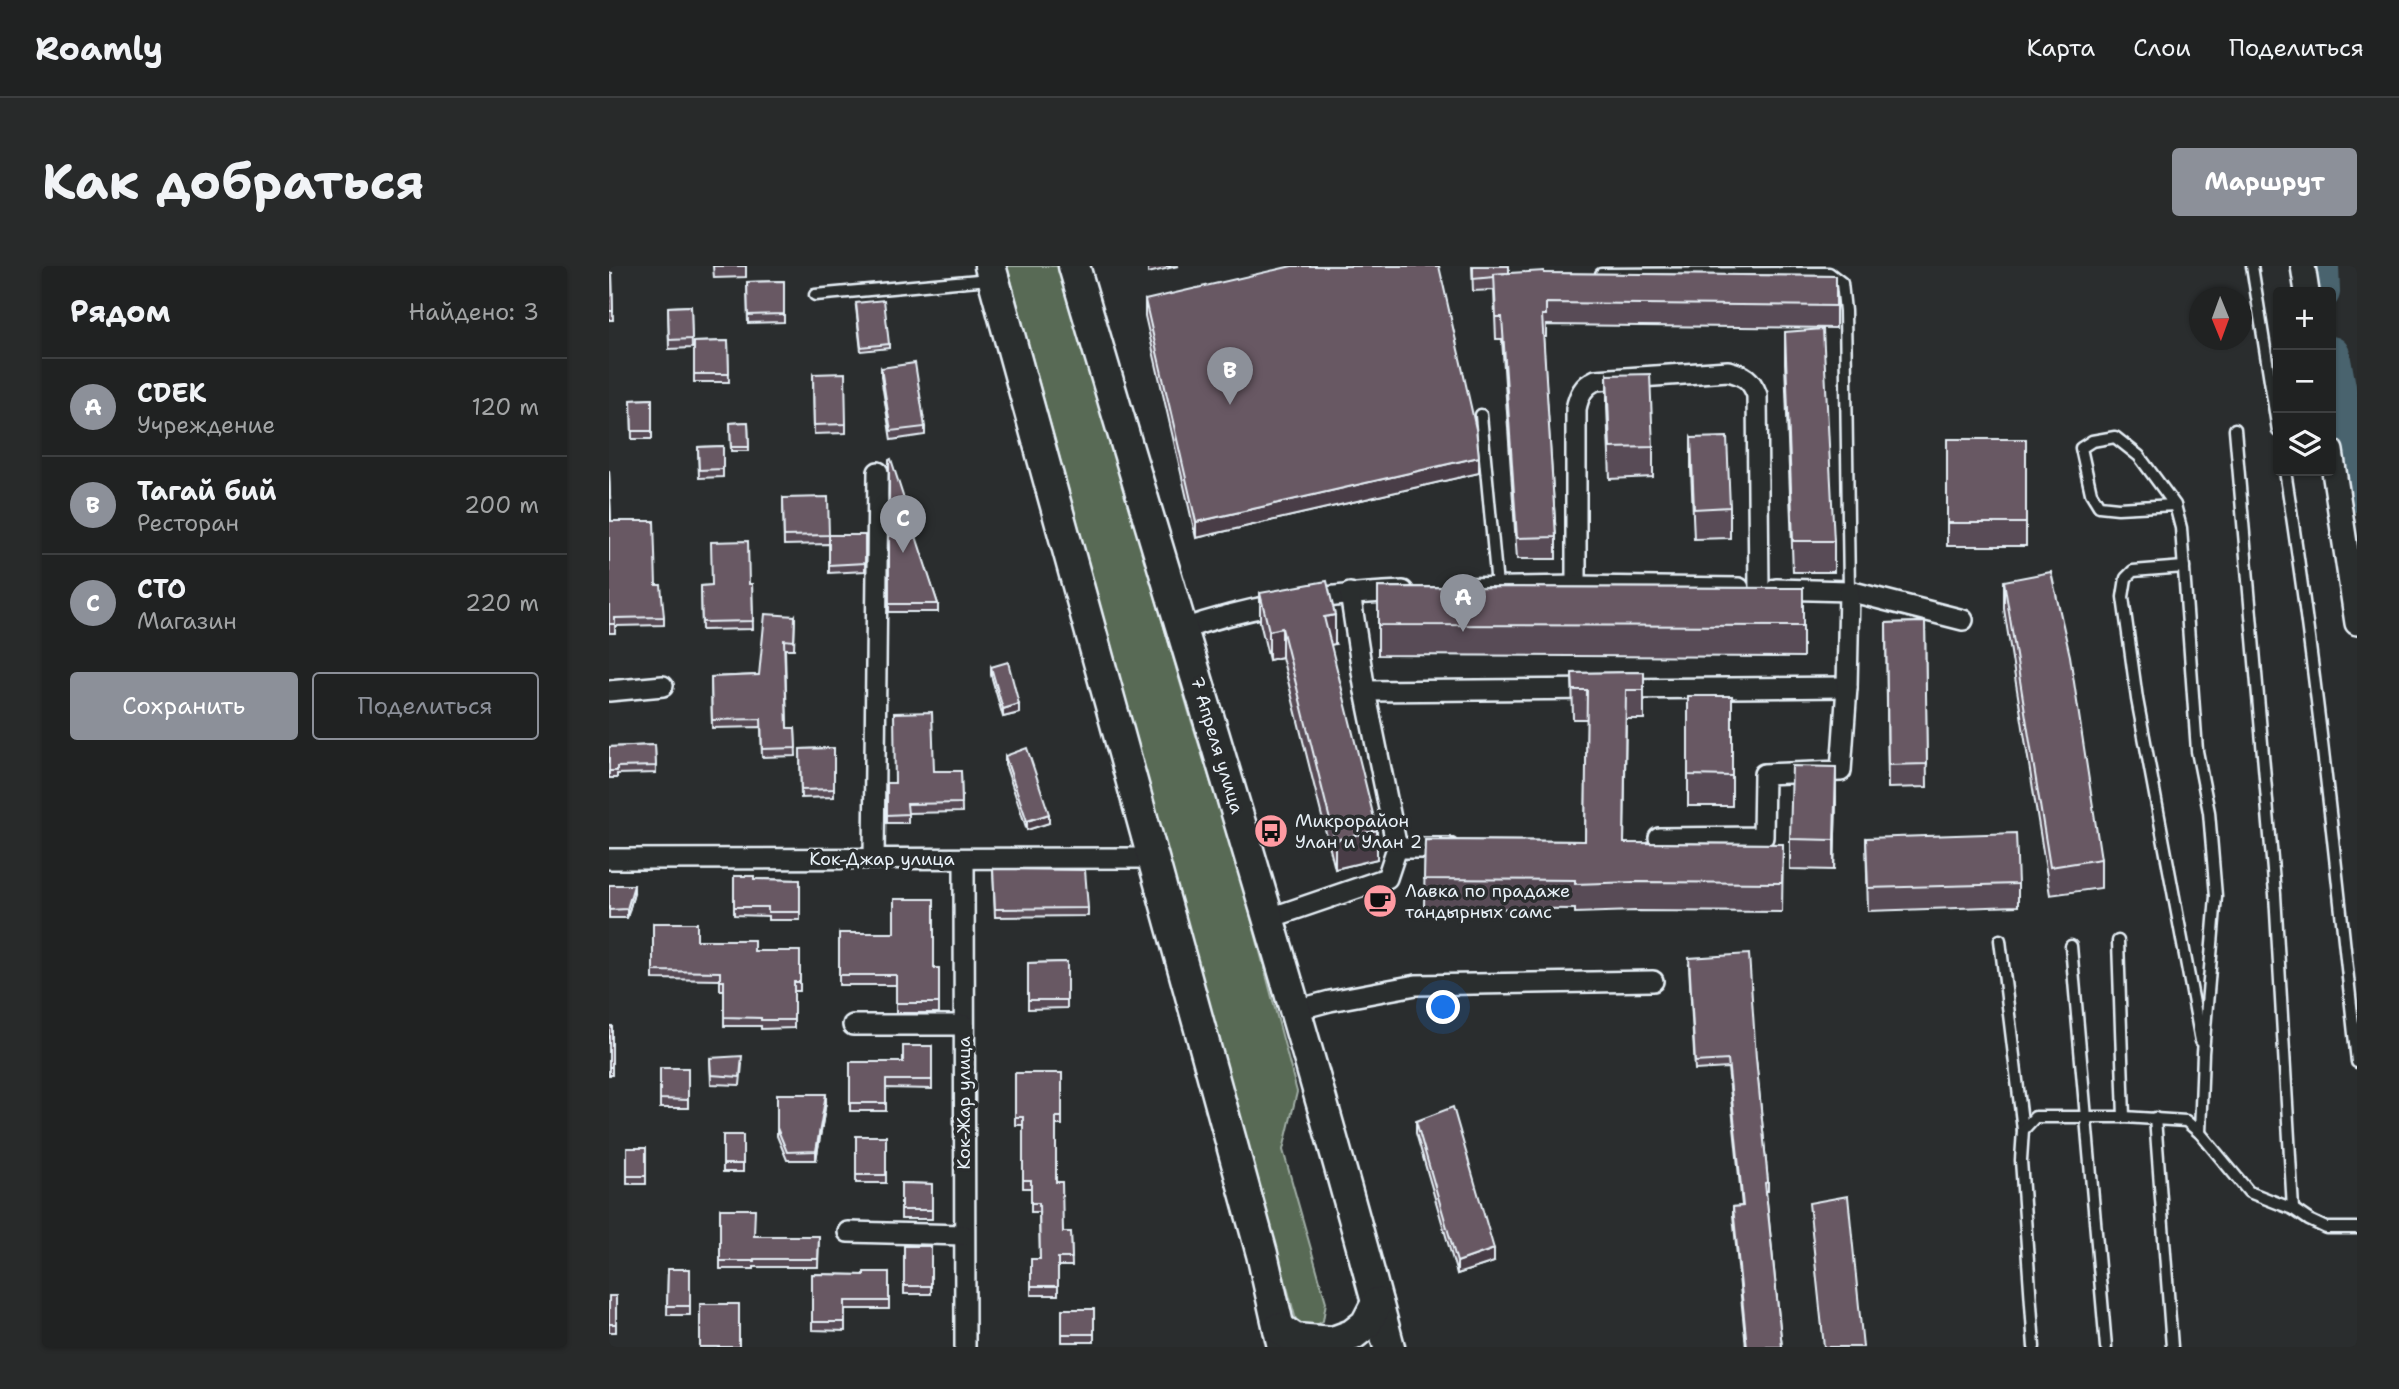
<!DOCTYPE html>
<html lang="ru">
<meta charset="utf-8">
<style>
body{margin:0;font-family:"Shantell Sans",sans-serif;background:#282a2a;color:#f1f3f6}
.controls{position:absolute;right:21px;top:21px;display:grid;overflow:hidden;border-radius:7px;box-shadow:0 2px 5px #0004}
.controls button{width:63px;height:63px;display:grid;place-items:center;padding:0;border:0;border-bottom:2px solid #3d3f40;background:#202222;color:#f1f3f6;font:35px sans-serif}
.compass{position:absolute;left:1580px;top:21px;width:63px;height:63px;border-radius:50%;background:#202222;box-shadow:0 2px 5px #0004;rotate:179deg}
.you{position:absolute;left:835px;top:742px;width:24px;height:24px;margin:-18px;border:5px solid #fff;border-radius:50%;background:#1a73e8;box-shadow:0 0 0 10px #1a73e833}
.badge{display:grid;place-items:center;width:46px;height:46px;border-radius:50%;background:#8c9099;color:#fff;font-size:23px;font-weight:700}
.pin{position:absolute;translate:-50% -58px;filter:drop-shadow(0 2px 4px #0008)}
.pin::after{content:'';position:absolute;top:37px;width:24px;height:21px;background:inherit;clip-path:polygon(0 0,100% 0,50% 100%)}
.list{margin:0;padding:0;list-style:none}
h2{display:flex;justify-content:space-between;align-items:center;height:91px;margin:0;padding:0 28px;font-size:30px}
h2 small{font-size:23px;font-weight:400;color:#a2a4a5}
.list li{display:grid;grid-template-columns:46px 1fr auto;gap:21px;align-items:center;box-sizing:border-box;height:98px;padding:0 28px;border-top:2px solid #3d3f40}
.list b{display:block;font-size:26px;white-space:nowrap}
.list p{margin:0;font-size:23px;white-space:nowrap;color:#a2a4a5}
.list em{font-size:23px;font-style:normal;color:#a2a4a5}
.actions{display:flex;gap:14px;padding:21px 28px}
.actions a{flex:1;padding:16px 0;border:2px solid #8c9099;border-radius:7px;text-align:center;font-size:24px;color:#8c9099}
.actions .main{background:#8c9099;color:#fff}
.icon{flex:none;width:38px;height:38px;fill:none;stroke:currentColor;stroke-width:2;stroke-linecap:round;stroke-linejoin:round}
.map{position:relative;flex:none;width:1748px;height:1081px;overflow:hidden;border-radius:7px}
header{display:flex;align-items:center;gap:42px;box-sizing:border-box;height:98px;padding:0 35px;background:#202222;border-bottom:2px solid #3d3f40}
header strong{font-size:33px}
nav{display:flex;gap:38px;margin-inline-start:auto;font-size:24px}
.intro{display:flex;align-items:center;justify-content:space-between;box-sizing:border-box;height:168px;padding:0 42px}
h1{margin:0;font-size:49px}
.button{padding:18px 32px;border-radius:7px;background:#8c9099;color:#fff;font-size:24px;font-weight:700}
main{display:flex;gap:42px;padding:0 42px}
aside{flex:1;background:#202222;border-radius:7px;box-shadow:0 2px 5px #0004}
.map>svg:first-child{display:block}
.green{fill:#596a54;stroke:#a0aea6;stroke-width:2}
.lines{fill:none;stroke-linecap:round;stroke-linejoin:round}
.river{stroke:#4a646e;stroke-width:38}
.service-casing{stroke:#e8f1f8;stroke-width:15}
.minor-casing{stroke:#e8f1f8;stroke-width:24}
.tertiary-casing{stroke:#e8f1f8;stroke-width:28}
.primary-casing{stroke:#e8f1f8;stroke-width:35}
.service{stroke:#2a2d2e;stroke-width:10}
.minor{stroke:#2a2d2e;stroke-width:19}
.tertiary{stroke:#2a2d2e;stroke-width:23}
.primary{stroke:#2a2d2e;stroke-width:30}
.wall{fill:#594c56;stroke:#e8f1f8;stroke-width:2}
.shaded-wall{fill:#483e46;stroke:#e8f1f8;stroke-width:2}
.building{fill:#675864;stroke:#e8f1f8;stroke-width:2}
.labels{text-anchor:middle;stroke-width:7;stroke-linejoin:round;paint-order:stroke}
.street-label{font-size:18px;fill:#e8f1f8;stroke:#2a2d2e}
.poi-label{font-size:18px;fill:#e8f1f8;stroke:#2a2d2e;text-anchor:start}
</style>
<header>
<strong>Roamly</strong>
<nav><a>Карта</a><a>Слои</a><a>Поделиться</a></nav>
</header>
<div class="intro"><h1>Как добраться</h1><a class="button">Маршрут</a></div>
<main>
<aside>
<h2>Рядом<small>Найдено: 3</small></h2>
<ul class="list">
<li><span class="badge">A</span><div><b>CDEK</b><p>Учреждение</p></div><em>120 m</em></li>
<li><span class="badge">B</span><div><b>Тагай бий</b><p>Ресторан</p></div><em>200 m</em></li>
<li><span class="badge">C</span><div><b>СТО</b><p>Магазин</p></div><em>220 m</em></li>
</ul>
<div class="actions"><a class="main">Сохранить</a><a>Поделиться</a></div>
</aside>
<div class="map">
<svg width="1748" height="1081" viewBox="0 0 1748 1081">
<rect width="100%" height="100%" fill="#2a2d2e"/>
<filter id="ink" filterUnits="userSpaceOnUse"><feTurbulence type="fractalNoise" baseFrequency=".0143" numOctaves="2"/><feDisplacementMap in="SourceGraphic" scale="14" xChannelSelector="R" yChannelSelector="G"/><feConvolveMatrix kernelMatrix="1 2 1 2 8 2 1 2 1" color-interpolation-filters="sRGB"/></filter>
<g filter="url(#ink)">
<polygon class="green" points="398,0 450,0 581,450 631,610 688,826 674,884 717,1036 714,1055 701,1063 687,1054"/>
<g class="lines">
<g class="river">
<polyline points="1711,0 1712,26"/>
<polyline points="1722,89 1748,227"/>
</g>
<g class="service-casing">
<g id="service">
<polyline points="1643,0 1669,165"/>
<polyline points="992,8 1202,7 1220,7 1233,17 1236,45 1240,325"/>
<polyline points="206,29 380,13"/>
<polyline points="872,149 888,320"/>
<polyline points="1626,163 1666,628 1684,943"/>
<path d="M1676,205C1707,401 1727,599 1748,796"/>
<polyline points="1566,239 1509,242 1490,240 1482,227 1472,182 1483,175 1506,171 1530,190 1566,239 1572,262 1588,485 1600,546 1607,630 1594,787 1591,867"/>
<polyline points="1575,301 1524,305 1517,312 1514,331 1528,433 1592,775"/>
<polyline points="1391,674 1414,864"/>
<polyline points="1509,675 1515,851"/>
<polyline points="1462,680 1497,1081"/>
<polyline points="1546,852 1563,1081"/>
<polyline points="1425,1081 1412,894 1414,864 1426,851 1515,851 1577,855 1591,867 1640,926 1684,943 1700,954 1717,962 1748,962"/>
</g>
</g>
<g class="minor-casing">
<g id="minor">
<path d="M967,320V143C970,129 974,120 987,114L1119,105C1135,109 1142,113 1148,129L1150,322"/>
<polyline points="849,322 967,320 1130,322"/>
<polyline points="1167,323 1240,325 1354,354"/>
<path d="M572,364C641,339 721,328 794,325"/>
<polyline points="0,425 54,420"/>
<polyline points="756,425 1238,421"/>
<polyline points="1050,572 1154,571 1155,508 1232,505 1238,421 1240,325"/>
<polyline points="788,582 840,582"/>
<polyline points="0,593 545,592"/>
<polyline points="265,593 269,206"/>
<polyline points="355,593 356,1081"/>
<polyline points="661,652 778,612 788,582 756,425 741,327"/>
<polyline points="687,744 721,735 807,719 1044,715"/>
<polyline points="244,759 355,759"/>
<polyline points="239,966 355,969"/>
</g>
</g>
<g class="tertiary-casing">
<g id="tertiary">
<polyline points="1694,0 1698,26"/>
<polyline points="1722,185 1748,357"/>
</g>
</g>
<g class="primary-casing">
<g id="primary">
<polyline points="381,0 653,988 674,1081"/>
<path d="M465,0C570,361 684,718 780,1081"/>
<polyline points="670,1062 686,1073 724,1076 743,1069 757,1058 768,1037"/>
</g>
</g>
<use href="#service" class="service"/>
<use href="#minor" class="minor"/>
<use href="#tertiary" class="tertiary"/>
<use href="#primary" class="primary"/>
</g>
<g class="wall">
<polygon points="104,0 137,0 137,11 105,12"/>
<polygon points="863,0 900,0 900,7 1227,10 1227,62 937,59 937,71 934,71 947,271 947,293 908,293 893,73 887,73 885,24 864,25"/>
<polygon points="0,7 3,7 4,54 0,54"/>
<polygon points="175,15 175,56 139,57 138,16"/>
<polygon points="536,34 870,207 587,272 536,50"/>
<polygon points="82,40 83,82 60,83 59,41"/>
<polygon points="247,41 280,78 280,82 252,85"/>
<polygon points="1176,66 1225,275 1225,306 1184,306 1176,97"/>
<polygon points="119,75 120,116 85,116 85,76"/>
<polygon points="272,102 316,161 316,169 282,174 272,111"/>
<polygon points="204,108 237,158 237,167 205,168"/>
<polygon points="998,109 1044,181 1044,211 1001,213 998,140"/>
<polygon points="43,133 43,173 23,173 22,134"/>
<polygon points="139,156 140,185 122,185 121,157"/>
<polygon points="1082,172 1121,241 1121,272 1085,273 1082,203"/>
<rect x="1338" y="173" width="79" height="107"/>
<polygon points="114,180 114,211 90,212 89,181"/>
<polygon points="280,194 329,338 329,346 280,346"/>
<polygon points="0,204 2,255 47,319 55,351 55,359 6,360 6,367 0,367"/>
<polygon points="174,232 220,269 256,269 256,305 220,307 220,278 175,279"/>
<polygon points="1395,315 1492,593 1492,622 1441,629 1395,343"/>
<polygon points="143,318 144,363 93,364 92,320"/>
<polygon points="769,321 1194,322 1194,391 769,389"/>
<polygon points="651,327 726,378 721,379 768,593 726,603 673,391 660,394 651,356"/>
<polygon points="186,350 185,383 176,383 178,462 186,462 187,490 153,491 152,461 103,462 102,411 150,409"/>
<polygon points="1316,356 1318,521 1279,522 1277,357"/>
<polygon points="382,401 410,447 394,451 382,409"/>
<polygon points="1035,406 1035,453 1017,453 1015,577 1174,578 1173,646 1027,645 966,647 966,643 815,642 816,574 976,575 978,453 964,453 963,407"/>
<rect x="1079" y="430" width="44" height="110"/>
<polygon points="46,479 47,507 8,508 8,512 0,512 0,481"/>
<polygon points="225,482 225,531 192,532 191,483"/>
<polygon points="396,490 440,557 418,564 396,498"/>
<polygon points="325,505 352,505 353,546 299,547 299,557 278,557 278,517 286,517"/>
<polygon points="1227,532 1225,604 1181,603 1181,573"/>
<polygon points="1257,572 1409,618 1409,640 1259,645"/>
<polygon points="384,603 479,642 479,650 386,651"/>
<polygon points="125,610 145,613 191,614 191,654 159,654 159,650 125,649"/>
<polygon points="0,619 25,627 18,652 0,652"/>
<polygon points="44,657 88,674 145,685 191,685 191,725 185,725 185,762 152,763 152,760 115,760 115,724 111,724 111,714 44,713"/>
<polygon points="230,667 325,702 330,702 330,747 287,747 287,719 230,719"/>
<polygon points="458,696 458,742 419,743 419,697"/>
<polygon points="1080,700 1147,792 1159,916 1159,925 1157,925 1173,1081 1137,1081 1124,949 1124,941 1133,940 1119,802 1086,804"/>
<rect x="0" y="760" width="3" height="49"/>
<polygon points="323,780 323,823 277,822 277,845 241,845 241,796 294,796"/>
<polygon points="101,792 133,798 131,819 102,818"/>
<rect x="51" y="802" width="28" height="40"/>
<polygon points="406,807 453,807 453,859 447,859 447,916 454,966 462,966 463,1000 449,1000 449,1029 422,1029 422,993 431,993 430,946 422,946 422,922 414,922 414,859 406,859"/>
<polygon points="168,828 217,836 207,894 178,894 168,870"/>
<polygon points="807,855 885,996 848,1008 807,867"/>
<rect x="114" y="869" width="20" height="37"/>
<rect x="247" y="870" width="30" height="47"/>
<rect x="18" y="882" width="19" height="36"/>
<polygon points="292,917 323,918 323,953 292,953"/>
<polygon points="111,943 146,970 210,970 209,1001 145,1001 145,1003 111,1003"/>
<rect x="295" y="980" width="27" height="48"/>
<polygon points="59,1003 81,1003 81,1049 58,1049"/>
<polygon points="280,1006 280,1043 236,1043 236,1065 203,1064 203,1008 255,1009"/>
<rect x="0" y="1030" width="7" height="36"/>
<rect x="453" y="1043" width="32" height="33"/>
</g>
<g class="shaded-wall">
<polygon points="546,0 569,0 539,7 539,2"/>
<polygon points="870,191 870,207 587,272 587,256"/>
<polygon points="726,349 726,378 715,380 715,351"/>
<polygon points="673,362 673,391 660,394 660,365"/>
<polygon points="410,438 410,447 394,451 394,443"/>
<polygon points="1227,501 1227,532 1225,604 1225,574"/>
<polygon points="440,548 440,557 418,564 418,555"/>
<polygon points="768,564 768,593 726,603 726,574"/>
<polygon points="25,619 25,627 18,652 18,643"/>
<polygon points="217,828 217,836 207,894 207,885"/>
<polygon points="885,983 885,996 848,1008 848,996"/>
</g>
<g class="building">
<polygon points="683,0 830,0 867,163 870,191 587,256 536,34"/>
<polygon points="864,0 900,0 900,7 885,8 885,11 864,13"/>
<polygon points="935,5 935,7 1227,10 1227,40 937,37 937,49 933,49 947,271 908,272 893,51 887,51 885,8"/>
<polygon points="0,7 3,7 4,45 0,45"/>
<polygon points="175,15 175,48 139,49 138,16"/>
<polygon points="275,34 280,78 252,81 247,37"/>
<polygon points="82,40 83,73 60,74 59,41"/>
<polygon points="1214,63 1225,275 1184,275 1176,66"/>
<polygon points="119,75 120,108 85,108 85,76"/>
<polygon points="306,97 316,161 282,165 272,102"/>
<polygon points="236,107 237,158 205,159 204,108"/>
<polygon points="1041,108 1044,181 1001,182 998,109"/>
<polygon points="43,133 43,165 23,165 22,134"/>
<polygon points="139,156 140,181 122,181 121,157"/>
<polygon points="1118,171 1121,241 1085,243 1082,172"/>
<rect x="1338" y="173" width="79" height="84"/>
<polygon points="114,180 114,203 90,204 89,181"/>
<polygon points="282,193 329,338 280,338 280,194"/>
<polygon points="0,204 2,255 45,255 47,319 52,319 55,351 6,352 6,358 0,358"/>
<polygon points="219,231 220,269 175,270 174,232"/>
<polygon points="220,269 256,269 256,297 220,299"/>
<polygon points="139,275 140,318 143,318 144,355 93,356 92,320 103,319 102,276"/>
<polygon points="1442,306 1461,390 1492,593 1441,601 1395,315"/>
<polygon points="718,315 726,349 715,351 768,564 726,574 673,362 660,365 651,327"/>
<polygon points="769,321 1194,322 1194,360 769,359"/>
<polygon points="156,348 186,350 185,375 175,374 178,462 186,462 187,482 153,483 152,453 103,454 102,411 150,409"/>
<polygon points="1316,356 1318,498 1279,499 1277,357"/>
<polygon points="399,396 410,438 394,443 382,401"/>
<polygon points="1035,406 1035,424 1017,424 1015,577 1174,578 1173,617 1027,616 966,618 966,614 815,613 816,574 976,575 978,424 964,424 963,407"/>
<polygon points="1079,430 1123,430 1123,510 1079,509"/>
<polygon points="323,446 325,505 352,505 353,537 298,538 299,548 278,549 278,517 286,517 285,447"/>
<polygon points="46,479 47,500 8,501 8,505 0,505 0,481"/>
<polygon points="225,482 225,523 192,524 191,483"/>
<polygon points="418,482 440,548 418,555 396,490"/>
<polygon points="1183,500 1227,501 1225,574 1181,573"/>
<polygon points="1407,567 1409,618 1259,622 1257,572"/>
<polygon points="384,603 476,604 479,642 386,643"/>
<polygon points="125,610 145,610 145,613 191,614 191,646 159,646 159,641 125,641"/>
<polygon points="0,619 25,619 18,643 0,644"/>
<polygon points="285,633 325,633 325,702 330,702 330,737 287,737 287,709 230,709 230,667 285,667"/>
<polygon points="44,657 88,657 88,674 145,674 145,685 191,685 191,716 185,716 185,754 152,754 152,752 115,751 115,715 111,715 111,706 44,705"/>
<polygon points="1140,688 1147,792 1159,916 1156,917 1173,1081 1138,1081 1124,941 1134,940 1119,794 1086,796 1080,692"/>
<polygon points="458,696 458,734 419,734 419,697"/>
<rect x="0" y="760" width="3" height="41"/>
<polygon points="294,780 323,780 323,814 277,814 277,837 241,837 241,796 294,796"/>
<polygon points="133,790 131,811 102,809 101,792"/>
<polygon points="51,802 79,802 79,834 51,833"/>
<polygon points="406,807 453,807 453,851 447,851 447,916 453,916 454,966 462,966 463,992 449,992 449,1020 422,1020 422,993 431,993 430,937 422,937 422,914 414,914 414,851 406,851"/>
<polygon points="168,828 217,828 207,885 178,886 168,862"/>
<polygon points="844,841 885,983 848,996 807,855"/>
<rect x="114" y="869" width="20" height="29"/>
<rect x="247" y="870" width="30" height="39"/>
<rect x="18" y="882" width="19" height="28"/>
<polygon points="292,917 323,918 323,944 292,944"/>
<polygon points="1239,930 1254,1081 1215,1081 1200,937"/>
<polygon points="111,943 146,943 145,970 210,970 209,993 145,993 145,995 111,995"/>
<rect x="295" y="980" width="27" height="40"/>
<polygon points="59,1003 81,1003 81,1040 58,1040"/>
<polygon points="255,1006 280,1006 280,1035 236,1035 236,1056 203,1056 203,1008 255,1009"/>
<rect x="0" y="1030" width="7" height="28"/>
<rect x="91" y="1038" width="39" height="43"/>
<rect x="453" y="1043" width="32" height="25"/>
</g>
</g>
<defs>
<g id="bus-disc" transform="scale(1.75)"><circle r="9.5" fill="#ff9aa2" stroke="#2a2d2e"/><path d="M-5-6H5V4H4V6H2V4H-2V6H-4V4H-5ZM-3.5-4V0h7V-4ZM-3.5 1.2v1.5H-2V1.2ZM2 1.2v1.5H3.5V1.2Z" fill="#111"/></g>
<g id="cafe-disc" transform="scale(1.75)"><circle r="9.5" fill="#ff9aa2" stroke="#2a2d2e"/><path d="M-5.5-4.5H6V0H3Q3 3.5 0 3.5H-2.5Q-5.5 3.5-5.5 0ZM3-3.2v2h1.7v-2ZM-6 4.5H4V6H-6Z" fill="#111"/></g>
</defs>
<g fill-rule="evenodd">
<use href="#bus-disc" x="662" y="565"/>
<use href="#cafe-disc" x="771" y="635"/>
</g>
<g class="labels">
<g class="street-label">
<text transform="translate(608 479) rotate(73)" y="6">7 Апреля улица</text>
<text x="273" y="599">Кок-Джар улица</text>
<text transform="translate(355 837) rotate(-90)" y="6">Кок-Жар улица</text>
</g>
<g class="poi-label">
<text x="686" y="561">Микрорайон<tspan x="686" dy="21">Улан и Улан 2</tspan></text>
<text x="796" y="631">Лавка по прадаже<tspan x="796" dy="21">тандырных самс</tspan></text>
</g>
</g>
</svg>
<div class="controls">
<button>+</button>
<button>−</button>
<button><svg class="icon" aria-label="layers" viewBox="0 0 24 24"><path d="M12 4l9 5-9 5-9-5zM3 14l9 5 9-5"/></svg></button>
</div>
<svg class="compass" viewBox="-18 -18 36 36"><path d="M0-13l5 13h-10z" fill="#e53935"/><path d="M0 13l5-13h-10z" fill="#a2a4a5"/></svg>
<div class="you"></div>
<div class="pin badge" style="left:854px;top:366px">A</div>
<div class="pin badge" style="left:621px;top:139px">B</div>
<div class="pin badge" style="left:294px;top:287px">C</div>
</div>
</main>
